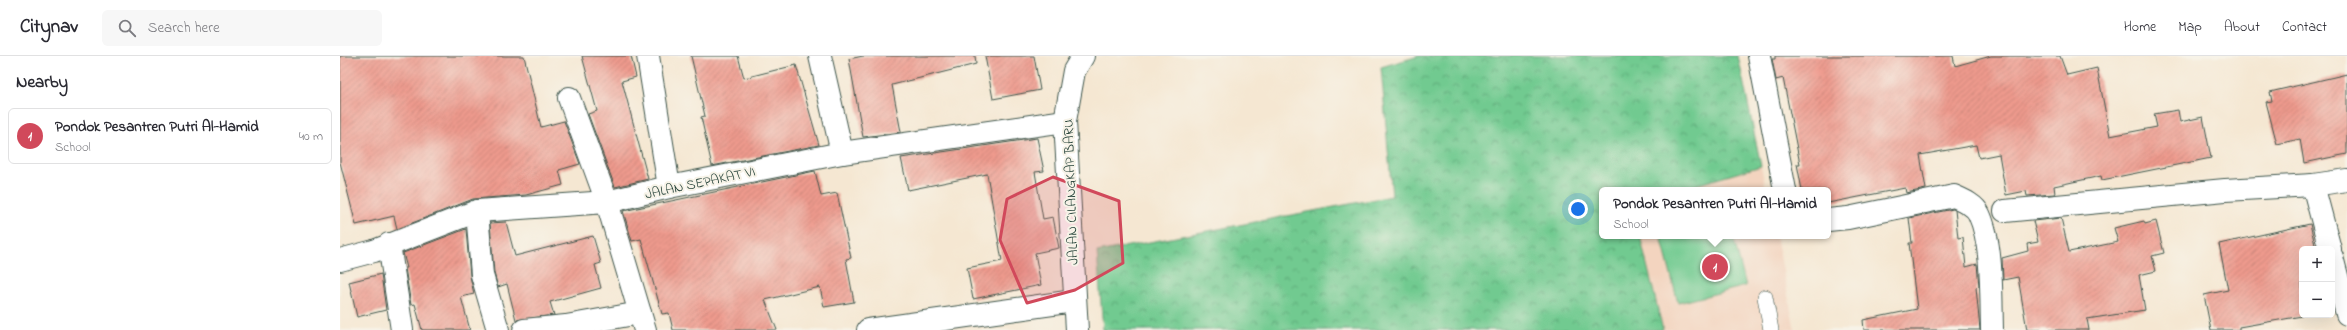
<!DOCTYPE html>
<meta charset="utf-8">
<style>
body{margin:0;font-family:"Indie Flower",sans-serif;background:#f7f7f7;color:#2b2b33}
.controls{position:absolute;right:12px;bottom:12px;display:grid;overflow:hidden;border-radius:6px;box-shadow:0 4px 16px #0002}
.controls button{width:36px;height:36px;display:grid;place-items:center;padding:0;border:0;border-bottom:1px solid #e1e1e2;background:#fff;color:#2b2b33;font:20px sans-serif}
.you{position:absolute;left:1238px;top:153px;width:14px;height:14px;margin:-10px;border:3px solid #fff;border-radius:50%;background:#1a73e8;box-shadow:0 0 0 6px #1a73e833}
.badge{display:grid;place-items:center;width:26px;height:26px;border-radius:50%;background:#d1495b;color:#fff;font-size:13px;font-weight:700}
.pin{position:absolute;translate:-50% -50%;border:2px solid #fff;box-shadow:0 1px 4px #0006}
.popup{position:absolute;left:1259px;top:131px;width:232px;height:52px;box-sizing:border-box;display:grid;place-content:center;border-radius:6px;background:#fff;filter:drop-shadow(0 1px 3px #0005);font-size:13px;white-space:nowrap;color:#7c7c81}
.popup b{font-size:15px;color:#2b2b33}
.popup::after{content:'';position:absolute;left:50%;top:100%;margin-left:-8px;border:8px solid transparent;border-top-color:#fff}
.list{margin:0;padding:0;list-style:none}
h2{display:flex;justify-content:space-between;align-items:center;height:52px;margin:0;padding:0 16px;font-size:17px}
h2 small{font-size:13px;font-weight:400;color:#7c7c81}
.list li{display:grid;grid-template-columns:26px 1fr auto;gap:12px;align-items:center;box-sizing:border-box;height:56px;margin:0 8px 8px;padding:0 8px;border:1px solid #e1e1e2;border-radius:6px}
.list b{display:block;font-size:15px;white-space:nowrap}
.list p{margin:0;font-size:13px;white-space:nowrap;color:#7c7c81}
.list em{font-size:13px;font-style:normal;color:#7c7c81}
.icon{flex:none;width:22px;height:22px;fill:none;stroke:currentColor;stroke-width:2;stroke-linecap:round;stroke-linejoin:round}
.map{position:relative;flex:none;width:2007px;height:274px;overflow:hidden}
header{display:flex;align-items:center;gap:24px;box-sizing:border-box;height:56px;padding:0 20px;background:#fff;border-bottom:1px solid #e1e1e2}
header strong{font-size:19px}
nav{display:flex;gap:22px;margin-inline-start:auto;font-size:14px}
.search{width:280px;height:36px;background:#f7f7f7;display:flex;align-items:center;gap:10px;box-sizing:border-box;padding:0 14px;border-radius:6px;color:#7c7c81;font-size:15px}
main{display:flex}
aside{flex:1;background:#fff}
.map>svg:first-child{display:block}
.built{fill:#f3d4bf}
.park{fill:url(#park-crowns);stroke:#488462}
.pitch{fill:#71ca90;stroke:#488462}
.building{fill:url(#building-hatch)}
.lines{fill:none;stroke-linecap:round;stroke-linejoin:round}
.service-casing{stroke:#3f564c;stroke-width:16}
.minor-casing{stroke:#3f564c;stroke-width:24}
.tertiary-casing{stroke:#3f564c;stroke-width:24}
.service{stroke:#fff;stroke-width:15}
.minor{stroke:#fff;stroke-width:22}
.tertiary{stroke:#fff;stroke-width:22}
.marked{fill:#d1495b;fill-opacity:0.2;stroke:#d1495b;stroke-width:3;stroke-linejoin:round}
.labels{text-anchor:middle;stroke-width:4;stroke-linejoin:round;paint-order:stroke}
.street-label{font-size:14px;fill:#1f3d34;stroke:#f7f3e8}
</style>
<header>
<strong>Citynav</strong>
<div class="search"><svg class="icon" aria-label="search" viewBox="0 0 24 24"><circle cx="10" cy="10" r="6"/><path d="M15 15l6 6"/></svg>Search here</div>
<nav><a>Home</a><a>Map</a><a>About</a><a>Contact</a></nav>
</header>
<main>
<aside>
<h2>Nearby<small></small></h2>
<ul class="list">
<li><span class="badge">1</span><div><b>Pondok Pesantren Putri Al-Hamid</b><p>School</p></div><em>40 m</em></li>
</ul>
</aside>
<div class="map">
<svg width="2007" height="274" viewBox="0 0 2007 274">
<defs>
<pattern id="park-crowns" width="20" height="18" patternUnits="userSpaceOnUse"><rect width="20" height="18" fill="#71ca90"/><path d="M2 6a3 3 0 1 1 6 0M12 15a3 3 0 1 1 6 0" fill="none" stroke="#5ca576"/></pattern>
<pattern id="building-hatch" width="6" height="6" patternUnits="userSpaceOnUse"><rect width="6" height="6" fill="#ee9a8d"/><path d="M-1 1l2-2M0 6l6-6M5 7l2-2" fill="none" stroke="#c07f74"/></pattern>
</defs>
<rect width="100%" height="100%" fill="#f7f3e8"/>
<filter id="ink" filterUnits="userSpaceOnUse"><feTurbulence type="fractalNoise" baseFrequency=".025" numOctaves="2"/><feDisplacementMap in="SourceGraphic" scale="8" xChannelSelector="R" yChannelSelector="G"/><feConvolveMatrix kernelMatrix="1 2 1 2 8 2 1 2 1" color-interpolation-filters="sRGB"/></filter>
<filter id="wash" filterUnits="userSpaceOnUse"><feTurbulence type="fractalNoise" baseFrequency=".012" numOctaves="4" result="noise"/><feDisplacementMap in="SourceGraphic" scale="16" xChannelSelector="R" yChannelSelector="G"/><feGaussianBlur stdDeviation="0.9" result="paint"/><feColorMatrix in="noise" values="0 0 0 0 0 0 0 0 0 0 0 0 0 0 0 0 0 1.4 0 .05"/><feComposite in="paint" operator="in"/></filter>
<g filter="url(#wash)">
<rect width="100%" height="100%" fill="#f5e7d2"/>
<g class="built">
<polygon points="1421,110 1426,134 1339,134"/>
<polygon points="1300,180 1436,180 1455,274 1323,274"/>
</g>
<polygon class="park" points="1079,0 1398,0 1421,110 1339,134 1262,134 1262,180 1300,180 1323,274 763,274 757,196 1052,140 1041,11"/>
<polygon class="pitch" points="1321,180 1393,180 1406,230 1338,247"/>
<g id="blocks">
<g class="building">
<polygon points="0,0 184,0 201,71 224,65 240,108 219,114 223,129 186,139 133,143 57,173 54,160 16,169 0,106"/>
<polygon points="242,0 291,0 296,21 282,25 308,123 275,131 248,58 257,55"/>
<polygon points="351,0 398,0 404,22 456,9 479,89 372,110 361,61 365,60"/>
<polygon points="523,0 635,0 636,8 552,29 561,76 523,81 509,3"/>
<polygon points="645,0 694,0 700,34 653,43"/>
<polygon points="1435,0 1613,0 1615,10 1651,0 1720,0 1727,19 1757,12 1770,80 1817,71 1814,58 1838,54 1840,66 1863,61 1871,102 1762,124 1761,120 1714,130 1715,138 1687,140 1686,135 1666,139 1659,98 1639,102 1636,89 1580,99 1586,133 1566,137 1565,132 1488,147 1488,134 1462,134 1457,108 1460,108 1443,22 1436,24 1432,3 1435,3"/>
<polygon points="2007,18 2007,98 1964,107 1960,83 1937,88 1926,46 1932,45 1930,36"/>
<polygon points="697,82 704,115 695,116 703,163 713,161 719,192 695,197 701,229 633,243 627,212 662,205 647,118 568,134 561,102"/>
<polygon points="475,115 481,140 497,137 511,202 506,203 514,246 484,251 480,231 425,244 437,274 333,274 329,257 322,258 301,183 292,185 283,155"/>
<polygon points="1613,153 1615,154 1618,182 1623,181 1626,211 1637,208 1639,230 1636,231 1640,274 1524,274 1523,264 1577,253 1569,187 1572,187 1569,162"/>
<polygon points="1721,162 1729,196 1778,186 1774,172 1804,165 1805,168 1816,165 1824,197 1812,200 1816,215 1799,219 1805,254 1747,263 1749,274 1687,274 1678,221 1663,224 1662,202 1688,195 1687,188 1698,186 1693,165"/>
<polygon points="166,166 175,200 253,180 261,207 255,209 261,232 210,246 214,259 176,264 167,228 158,231 154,217 150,167"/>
<polygon points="1970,168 1976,193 1962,193 1962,260 1899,271 1899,274 1871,274 1864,239 1888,234 1879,188"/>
<polygon points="126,173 130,220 134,238 121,241 130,274 82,274 75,248 71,249 65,212 67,212 63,197"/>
<polygon points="41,218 46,254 17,261 9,226"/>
</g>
</g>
</g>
<g filter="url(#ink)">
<use href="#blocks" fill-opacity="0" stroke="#3f564c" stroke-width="1"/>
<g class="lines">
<g class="service-casing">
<polyline id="service" points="1425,241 1431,274"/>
</g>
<g class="minor-casing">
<g id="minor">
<polyline points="308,0 329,131"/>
<polyline points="480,0 502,97"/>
<polyline points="1419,0 1445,134"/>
<polyline points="229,42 267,146 305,274"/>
<polyline points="1973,129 1990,193"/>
<polyline points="137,155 142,219 158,274"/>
<polyline points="1665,155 1885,134 1973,129 2007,124"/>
<path d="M1488,164L1508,162L1614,140C1623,144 1635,149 1639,158C1653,188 1651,241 1652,274"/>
<polyline points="49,188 62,274"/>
<polyline points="1992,201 2007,258"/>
<polyline points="0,204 34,195 137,155 267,146 329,131 502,97 725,65"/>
<polyline points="184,274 226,270 300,257"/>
<polyline points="528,274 734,245"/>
</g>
</g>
<g class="tertiary-casing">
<polyline id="tertiary" points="737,274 725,65 734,15 743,0"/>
</g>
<use href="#service" class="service"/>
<use href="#minor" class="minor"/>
<use href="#tertiary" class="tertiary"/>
</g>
</g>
<path class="marked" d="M713,121L779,145L783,207L735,234L687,247L660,184L667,143Z"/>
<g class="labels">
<g class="street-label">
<text transform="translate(360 126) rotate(-12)" y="5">JALAN SEPAKAT VI</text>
<text transform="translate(730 136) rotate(-92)" y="5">JALAN CILANGKAP BARU</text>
</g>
</g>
</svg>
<div class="controls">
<button>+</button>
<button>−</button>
</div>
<div class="you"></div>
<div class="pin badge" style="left:1375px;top:211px">1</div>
<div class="popup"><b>Pondok Pesantren Putri Al-Hamid</b>School</div>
</div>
</main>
